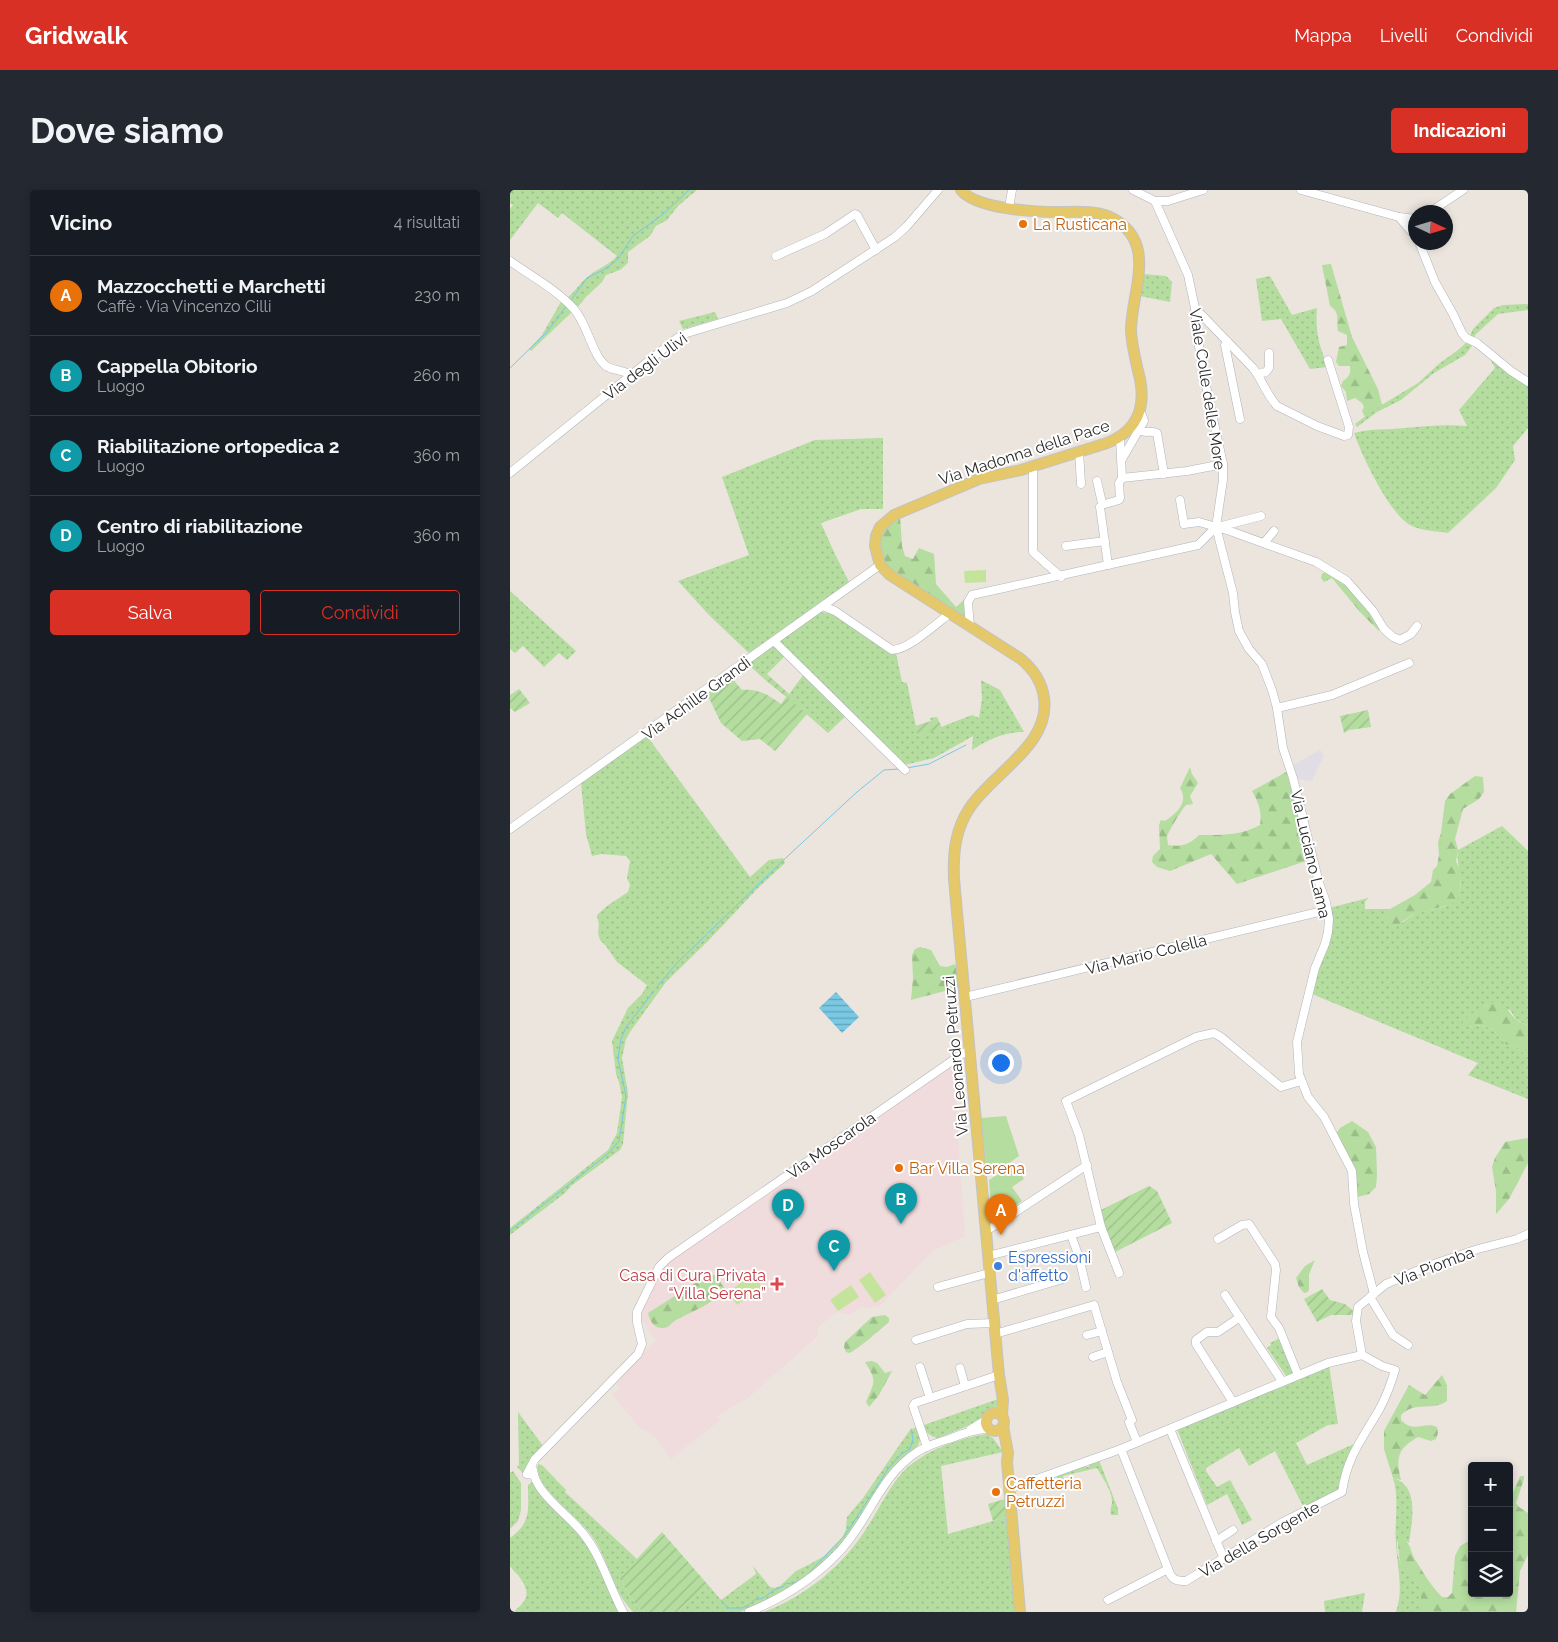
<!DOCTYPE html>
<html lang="it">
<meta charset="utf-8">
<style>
body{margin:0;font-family:Raleway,sans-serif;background:#242831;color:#f1f3f6}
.controls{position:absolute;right:15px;bottom:15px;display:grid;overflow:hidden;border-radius:5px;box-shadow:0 2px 8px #0003}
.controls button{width:45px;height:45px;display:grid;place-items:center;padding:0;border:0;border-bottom:1px solid #363941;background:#171b24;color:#f1f3f6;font:25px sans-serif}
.compass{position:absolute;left:898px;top:15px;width:45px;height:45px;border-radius:50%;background:#171b24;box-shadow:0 2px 8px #0003;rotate:94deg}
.you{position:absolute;left:490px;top:872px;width:18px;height:18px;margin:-12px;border:4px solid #fff;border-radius:50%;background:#1a73e8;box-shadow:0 0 0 8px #1a73e833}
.badge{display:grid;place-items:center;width:32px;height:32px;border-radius:50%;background:#d93025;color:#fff;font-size:16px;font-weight:700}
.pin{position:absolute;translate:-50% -41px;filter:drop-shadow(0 1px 2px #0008)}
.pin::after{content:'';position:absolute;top:26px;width:18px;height:15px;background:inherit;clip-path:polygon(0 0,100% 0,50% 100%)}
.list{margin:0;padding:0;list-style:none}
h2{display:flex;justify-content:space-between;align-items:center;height:65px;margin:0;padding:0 20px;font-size:21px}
h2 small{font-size:16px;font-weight:400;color:#9ea1a6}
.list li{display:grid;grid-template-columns:32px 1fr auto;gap:15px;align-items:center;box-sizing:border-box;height:80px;padding:0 20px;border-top:1px solid #363941}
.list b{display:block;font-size:19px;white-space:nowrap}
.list p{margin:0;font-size:16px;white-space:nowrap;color:#9ea1a6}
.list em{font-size:16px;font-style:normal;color:#9ea1a6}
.actions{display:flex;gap:10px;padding:15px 20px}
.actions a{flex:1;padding:11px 0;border:1px solid #d93025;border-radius:5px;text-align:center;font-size:18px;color:#d93025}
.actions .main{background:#d93025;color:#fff}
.icon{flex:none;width:28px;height:28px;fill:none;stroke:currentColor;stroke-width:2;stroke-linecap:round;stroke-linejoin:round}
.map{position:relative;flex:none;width:1018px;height:1422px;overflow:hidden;border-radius:5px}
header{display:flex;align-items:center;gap:30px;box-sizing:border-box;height:70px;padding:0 25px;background:#d93025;color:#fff}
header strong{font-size:24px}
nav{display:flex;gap:28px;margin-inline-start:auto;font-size:18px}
.intro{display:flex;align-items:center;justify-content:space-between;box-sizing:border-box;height:120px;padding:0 30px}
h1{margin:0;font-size:35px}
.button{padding:12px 22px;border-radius:5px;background:#d93025;color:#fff;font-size:18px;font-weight:700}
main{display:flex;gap:30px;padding:0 30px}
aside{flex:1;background:#171b24;border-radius:5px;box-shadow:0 2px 8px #0003}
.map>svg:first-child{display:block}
.industrial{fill:#e0dee4}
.medical{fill:#f1dcdd}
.grass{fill:url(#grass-dots)}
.forest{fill:url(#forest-firs)}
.park{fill:#b4dd9f}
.garden{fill:url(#garden-furrows)}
.pitch{fill:#c5e49b}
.water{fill:url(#water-rules)}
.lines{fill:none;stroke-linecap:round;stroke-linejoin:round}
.stream{stroke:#79c8e4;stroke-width:1}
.minor-casing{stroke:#b1b4bd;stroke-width:9}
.major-casing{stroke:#c3c3c3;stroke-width:12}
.minor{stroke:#fff;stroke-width:8}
.major{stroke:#e5c869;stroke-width:10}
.food-dot{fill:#e8710a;stroke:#fff;stroke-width:2}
.shop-dot{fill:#3f7fe0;stroke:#fff;stroke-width:2}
.health-dot{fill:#e0444e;stroke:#fff;stroke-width:2}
.labels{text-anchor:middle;stroke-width:4;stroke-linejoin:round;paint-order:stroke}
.food-label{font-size:16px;fill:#c56008;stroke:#fff;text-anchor:start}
.street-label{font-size:16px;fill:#2a2a2a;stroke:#fff}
.shop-label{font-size:16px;fill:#366cbe;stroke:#fff;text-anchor:start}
.health-label{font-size:16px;fill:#be3a42;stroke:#fff;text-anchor:end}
</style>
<header>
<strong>Gridwalk</strong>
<nav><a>Mappa</a><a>Livelli</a><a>Condividi</a></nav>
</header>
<div class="intro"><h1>Dove siamo</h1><a class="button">Indicazioni</a></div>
<main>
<aside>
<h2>Vicino<small>4 risultati</small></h2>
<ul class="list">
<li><span class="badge" style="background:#e8710a">A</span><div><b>Mazzocchetti e Marchetti</b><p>Caffè · Via Vincenzo Cilli</p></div><em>230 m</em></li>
<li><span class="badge" style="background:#0f9aa8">B</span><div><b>Cappella Obitorio</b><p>Luogo</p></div><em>260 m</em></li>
<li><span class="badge" style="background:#0f9aa8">C</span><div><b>Riabilitazione ortopedica 2</b><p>Luogo</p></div><em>360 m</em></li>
<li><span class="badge" style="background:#0f9aa8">D</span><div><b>Centro di riabilitazione</b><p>Luogo</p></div><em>360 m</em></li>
</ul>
<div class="actions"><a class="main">Salva</a><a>Condividi</a></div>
</aside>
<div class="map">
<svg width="1018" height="1422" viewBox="0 0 1018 1422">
<defs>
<pattern id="grass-dots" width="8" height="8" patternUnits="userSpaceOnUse" patternTransform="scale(1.25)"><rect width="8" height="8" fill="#b4dd9f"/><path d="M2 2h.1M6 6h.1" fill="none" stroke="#9bbe89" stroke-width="1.8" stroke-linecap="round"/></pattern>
<pattern id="forest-firs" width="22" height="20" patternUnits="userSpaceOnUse" patternTransform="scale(1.25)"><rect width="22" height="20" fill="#b4dd9f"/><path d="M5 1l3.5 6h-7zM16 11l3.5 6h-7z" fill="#9bbe89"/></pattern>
<pattern id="garden-furrows" width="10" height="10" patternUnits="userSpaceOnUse" patternTransform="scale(1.25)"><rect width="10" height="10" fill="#b4dd9f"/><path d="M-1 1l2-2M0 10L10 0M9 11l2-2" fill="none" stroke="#9bbe89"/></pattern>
<pattern id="water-rules" width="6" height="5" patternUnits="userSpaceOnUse" patternTransform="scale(1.25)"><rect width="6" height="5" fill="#79c8e4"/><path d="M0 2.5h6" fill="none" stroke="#63a3b9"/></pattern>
</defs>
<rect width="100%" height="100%" fill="#ebe5de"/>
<polygon class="industrial" points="810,560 814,565 802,591 786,589 781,576"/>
<polygon class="medical" points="443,874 455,1046 423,1061 369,1117 351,1118 339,1125 327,1122 308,1137 307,1147 238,1208 207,1226 210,1230 161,1269 144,1246 128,1236 102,1204 110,1199 104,1191 146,1150 130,1127 130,1116 155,1071"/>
<g class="grass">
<path d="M0,0H187L168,16L157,30L146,36L140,46L118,62V73L110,80L96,85L92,92L76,107L67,118L57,108C65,102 71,91 80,85C89,78 99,75 107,66L52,23L48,28L28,13L0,50V19L3,15L0,13Z"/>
<polygon points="633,84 656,86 662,92 660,112 630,106"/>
<path d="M760,86L782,125L807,118C805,141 809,156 818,177L800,179L771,129L752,131L746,89Z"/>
<polygon points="52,110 62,122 21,161 19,159 32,145"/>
<polygon points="1018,114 1018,120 988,124 965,145 962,156 955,165 924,183 891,210 867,222 847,237 845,234 865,219 908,193 930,173 948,160 957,152 963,139 984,118 993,115"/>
<polygon points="205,122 208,129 173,139 169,131"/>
<path d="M979,167L1018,193V238L1003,256L1005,270L986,298L938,343C927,341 911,341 900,335C879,323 852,266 844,243C861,238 878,240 895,238C916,236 936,234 957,236L949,220L985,178Z"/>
<path d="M373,248V319H351L311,333L324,362L342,398L310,422L325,424L386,463L392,492L397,493L408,546L462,525L469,528L472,509L471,490L490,500L514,542C494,542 479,549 462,560L463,546L424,568L394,575L340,522L318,543L277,507L294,484L275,466L253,488L237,473L241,465L199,425L168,391L239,365L212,287L305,250Z"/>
<polygon points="0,401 66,461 57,470 49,463 34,477 13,456 5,463 0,459"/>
<polygon points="137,546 240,687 259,670 273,668 275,673 248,698 199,750 156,792 120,842 116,849 112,868 118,903 113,954 110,960 61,996 55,1003 0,1045 0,1038 98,960 107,943 112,907 109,892 106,884 102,851 118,818 132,804 137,795 107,772 96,756 90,750 88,743 89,735 87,725 97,716 118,702 120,695 117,688 120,671 116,666 91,664 82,666 76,644 71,593"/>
<path d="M992,636L1018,661V836L1006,829L1000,820L977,815L970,820L958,837L971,835L983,839L995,854L1008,858L1018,867V909L958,885L968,873L802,804L816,755L819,718L858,708L855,712V719H880L876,724L892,733C895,731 898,728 901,726C917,717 947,722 950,699C952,686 946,674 948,660Z"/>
<polygon points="770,1148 783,1183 777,1187 757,1158 761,1155 760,1153"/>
<polygon points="819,1175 828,1234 818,1235 786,1253 797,1275 846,1253 830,1300 794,1318 765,1261 739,1276 729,1258 696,1278 696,1281 707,1297 720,1290 742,1330 732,1335 717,1304 697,1315 667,1239"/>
<path d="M488,1209V1215L478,1221L473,1228L464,1232L463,1234L428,1248C419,1246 416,1243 414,1235Z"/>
<polygon points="8,1222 33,1256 24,1265 13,1283 7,1277 9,1275"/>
<path d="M409,1236C412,1250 410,1256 399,1265L340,1346L299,1388L257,1412L230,1422H166L199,1396L211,1410L246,1384L243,1376L260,1397L265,1398L270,1396L286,1381L302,1373L314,1366L332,1348L336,1339L337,1327L353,1308L395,1247L400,1240Z"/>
<path d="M476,1244L483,1248L493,1262L431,1276L438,1344L497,1327L505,1422H254C296,1406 334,1375 358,1336C371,1316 381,1292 399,1276C421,1258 448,1249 476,1244Z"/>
<path d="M589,1270L608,1319V1325H601C600,1319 601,1319 602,1313C603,1302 592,1287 587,1278L553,1286L554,1290L547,1291L548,1285L576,1275V1277H579V1274Z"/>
<path d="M28,1274L32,1275L56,1300L55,1302L127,1369L109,1388L127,1417L134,1422H123C101,1399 99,1369 81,1345C68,1326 23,1298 28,1274Z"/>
<polygon points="3,1281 11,1293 11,1320 8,1331 0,1339 0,1283"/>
<path d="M883,1288C910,1296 902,1331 899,1353L889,1346C882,1368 896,1384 911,1398V1422H886C894,1399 887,1377 886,1353C884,1331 890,1309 883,1288Z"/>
<path d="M22,1292H24L72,1346L82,1362L110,1422H3C20,1409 20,1401 8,1385C6,1383 2,1379 0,1376C0,1369 0,1355 0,1348C22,1332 18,1320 18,1295Z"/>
<polygon points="855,1403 852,1422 815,1422 814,1411"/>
</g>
<g class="forest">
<path d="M821,74L842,147L868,199L872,215L855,227L852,221L854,217L852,213L845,208L837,211L836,202L831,196L833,191C839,187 841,184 840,176H829L826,172L829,157L837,155V145L828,141C826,130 831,123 820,116L812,75Z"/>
<path d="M390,326L392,356L395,366L403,369L409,358L424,364L426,394L446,417L455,409L459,427L456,429L375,376C367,344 364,348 390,326Z"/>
<polygon points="817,380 846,402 869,436 869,441 850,422 822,388 814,392 811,388 812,384"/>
<path d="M680,577L682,584L688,593L680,606L683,614L676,615C672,619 658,642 657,647C657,649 658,653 658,655C672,657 679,655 689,645C710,645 731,646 750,635C752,622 749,613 742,601L778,581L802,669L727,694L701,664L660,681L647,677L642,672L643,666L650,659L649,635L651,630L655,631C667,623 679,612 670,598Z"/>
<polygon points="965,586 973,587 974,602 969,609 953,619 945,649 948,660 946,671 950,681 950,697 949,707 942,714 902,725 883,738 877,731 875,724 880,719 905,705 921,692 923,680 927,676 929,665 928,652 931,643 935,611 940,604"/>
<polygon points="410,757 421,760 430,776 437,777 445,774 450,797 401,810 403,788 402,765 405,759"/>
<path d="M983,812C999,815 996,821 1007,830C1010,832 1014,834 1018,836V867L1008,858L995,854L983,839L971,835L958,837L952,833L959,825Z"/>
<polygon points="842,931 858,942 866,957 867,985 866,997 859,1004 848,1007 842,1003 839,982 826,944 830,938"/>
<polygon points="1018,948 1018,973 999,1009 986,1024 986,1001 982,977 985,968 995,952"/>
<polygon points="805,1070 799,1084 799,1099 798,1102 794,1103 789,1097 786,1088 795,1076"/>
<path d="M202,1084L206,1086L216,1100C202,1114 183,1121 166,1130C161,1133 159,1138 153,1138C144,1139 140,1131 138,1123L195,1087Z"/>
<path d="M375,1125L379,1128V1132C371,1139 346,1161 339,1163L336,1162L334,1157L335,1152L362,1127Z"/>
<path d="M362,1171L367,1173L375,1183L382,1181L369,1205L359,1217L356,1212C365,1191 367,1191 355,1172Z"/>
<path d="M932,1185L937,1195V1211C921,1222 907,1210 891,1225V1230C904,1244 914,1231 927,1237L928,1243L926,1249L921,1251L908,1247C887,1259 886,1268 891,1290L883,1288L874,1259V1241L899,1195L915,1205Z"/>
<path d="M1010,1286H1014V1289L1006,1313L1009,1317L1018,1323V1365L1010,1381L1006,1422H911V1398C890,1378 889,1377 888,1349L889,1345C904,1356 898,1358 906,1371C914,1384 922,1397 932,1407H938L942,1403L945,1366L950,1356L962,1349V1403H999V1312Z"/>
</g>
<g class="park">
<polygon points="496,926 509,966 489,980 487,977 477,983 471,928"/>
<polygon points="504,974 514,989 502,997 512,1011 482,1031 479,990"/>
</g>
<g class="garden">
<path d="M257,484L279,504L277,507L297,524L265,561L250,549L232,551L211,533L197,504L220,486L232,500C248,498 258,505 271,514L276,507L253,488Z"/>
<polygon points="9,499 20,513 5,522 0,518 0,505"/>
<polygon points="858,520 861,537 839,540 834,543 830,526"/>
<polygon points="427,527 432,538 408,546 405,536 421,531 420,528"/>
<polygon points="639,996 647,1001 662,1033 605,1062 593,1032 591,1020"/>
<polygon points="812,1099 820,1110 835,1114 846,1123 844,1125 821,1125 807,1132 794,1109"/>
<polygon points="495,1309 497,1327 483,1331 478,1314"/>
<polygon points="152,1342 199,1396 166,1422 134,1422 127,1417 109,1388"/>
</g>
<g class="pitch">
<polygon points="476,380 476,392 455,393 454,381"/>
<polygon points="360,1082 376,1105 365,1113 349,1090"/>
<polygon points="243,1084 252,1097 227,1115 218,1102"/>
<polygon points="341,1095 349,1107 328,1121 320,1110"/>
</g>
<polygon class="water" points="326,802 349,827 332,843 309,818"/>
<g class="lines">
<g class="stream">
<polyline points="61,110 77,88 97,78 108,69 123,46 152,25 179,0"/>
<polyline points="0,178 37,142 57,115"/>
<polyline points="397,578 419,574 456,555"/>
<polyline points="198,743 280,664 347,602 374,580 389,579"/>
<polyline points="147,797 166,774 196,745"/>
<polyline points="0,1041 99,963 109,951 116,906 108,869 111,849 116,837 144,801"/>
<polyline points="297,1385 335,1345 378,1279 391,1264 400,1259 403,1249 401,1239"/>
<polyline points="211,1410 218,1418 232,1418 239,1415 244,1410 253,1408 264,1400 274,1396 276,1393 282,1394 294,1388"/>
</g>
<g class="minor-casing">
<g id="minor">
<polyline points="791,0 889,27 906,29"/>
<polyline points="645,11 658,11 693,0"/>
<polyline points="499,18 502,0"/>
<polyline points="920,22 953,0"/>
<polyline points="889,27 906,47"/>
<polyline points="909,52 925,92 943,124 952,143 956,148 967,153 1001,181 1018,192"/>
<polyline points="266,66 315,44 345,24 347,25 366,60"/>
<path d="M0,71C21,86 47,100 64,119C78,135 82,165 96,176C104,181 114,180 121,185"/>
<path d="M685,118L743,178C752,190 757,205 767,216L807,236L834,246L838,245L839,237L818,170"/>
<polyline points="717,151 715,155 730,229"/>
<polyline points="748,184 756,182 759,178 759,163"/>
<path d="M629,240C635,244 641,240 647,243L654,284"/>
<polyline points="569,261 571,294"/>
<polyline points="612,269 634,231 632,225 629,224"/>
<polyline points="523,276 523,362 551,387"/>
<polyline points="0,283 167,148 177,143 277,113 302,101 385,47 397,36 428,0"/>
<polyline points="612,288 677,281 713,274"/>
<polyline points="587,291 592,313 595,314 609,310 610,308 609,293 612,288 610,248"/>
<polyline points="670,310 674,334 689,332 720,341 806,372 837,391 863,421 874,439 883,447 890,450 901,444 907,436"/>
<polyline points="590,317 598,375"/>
<polyline points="706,337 723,403 725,422 729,441 739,459 752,474 762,500 767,518 773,558 783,588 809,693 816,712 819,729 818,742 815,754 805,778 787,852 789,884 798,907 814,927 842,981 844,1014 853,1062 864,1104"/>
<polyline points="708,337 751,326"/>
<polyline points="754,353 764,341"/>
<polyline points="556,356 595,351"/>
<path d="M313,416L325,421L382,460C398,460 426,434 439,424"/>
<polyline points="460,437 458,412 462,405 688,355 706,337 713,290 713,274 696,196 688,151 685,118 678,85 645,11 623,0"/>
<polyline points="264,451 395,580"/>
<polyline points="767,518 822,505 899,473"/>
<polyline points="0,639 370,375"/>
<polyline points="455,807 817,720"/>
<polyline points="476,1039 481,1038 577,975"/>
<polyline points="561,1045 569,1067 576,1097"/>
<polyline points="708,1049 732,1035 739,1034 765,1074 766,1080 761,1127 769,1138 788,1185"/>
<polyline points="478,1066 591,1037"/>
<polyline points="609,1083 591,1037 569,945 556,911 686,847 704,843 711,847 771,897 791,891"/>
<polyline points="428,1097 479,1083"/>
<polyline points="715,1105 772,1191"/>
<polyline points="860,1107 883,1145 898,1155"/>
<polyline points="482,1110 553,1089"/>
<polyline points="485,1144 584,1115 607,1192 622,1230 619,1232 627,1252"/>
<polyline points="577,1145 592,1141"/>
<polyline points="406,1150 457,1134 484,1133"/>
<polyline points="852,1165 846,1131 848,1117 876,1094 921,1075 968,1059 1007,1049 1018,1044"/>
<polyline points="583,1167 598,1162"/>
<polyline points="410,1177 420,1208 489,1185"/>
<polyline points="450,1178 455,1196"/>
<polyline points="723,1212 686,1154 686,1150 697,1142 708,1142 730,1127"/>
<polyline points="461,1239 476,1230"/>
<polyline points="660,1239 714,1369"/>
<polyline points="417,1257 403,1216 405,1213 420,1208"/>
<path d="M611,1259L660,1384C664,1391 669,1391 676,1391L773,1332L832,1302C837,1267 852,1249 869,1220C876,1207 881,1194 885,1180L872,1176L852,1165"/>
<path d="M23,1280C25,1304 62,1327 75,1346C92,1368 100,1398 113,1422"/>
<polyline points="24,1285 17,1284 25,1269 128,1164 132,1154 127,1132 127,1122 149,1077 158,1068 452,864 460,860"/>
<polyline points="499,1299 611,1259 818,1173 852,1165"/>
<polyline points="706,1351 723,1340"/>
<polyline points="598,1410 658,1379"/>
<path d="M239,1422C273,1408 304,1389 330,1361C359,1330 370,1286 407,1262C417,1256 428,1252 439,1249C451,1244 466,1239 479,1239"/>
</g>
</g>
<g class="major-casing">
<g id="major">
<path d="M451,0C466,19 524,22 549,22C567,22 588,20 604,29C648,54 621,102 621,141C622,157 626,173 630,189C636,219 626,242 597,253L511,280L469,289L384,325L370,337L366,346L365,356L370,375L380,385L511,469C523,479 532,492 534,508C541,555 481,584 459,619C445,640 443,664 444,689L489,1185L493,1210L492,1225"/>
<circle cx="485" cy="1232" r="9"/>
<polyline points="493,1236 498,1263 497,1272 510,1422"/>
</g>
</g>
<use href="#minor" class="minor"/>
<use href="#major" class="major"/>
</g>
<g class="food-dot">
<circle cx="513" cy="34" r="5"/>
<circle cx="389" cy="978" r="5"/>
<circle cx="486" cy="1302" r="5"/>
</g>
<circle class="shop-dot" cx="488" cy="1076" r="5"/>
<path class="health-dot" d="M264.5 1086.5h5v5h5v5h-5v5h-5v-5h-5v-5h5z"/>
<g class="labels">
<g class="food-label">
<text x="523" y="40">La Rusticana</text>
<text x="399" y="984">Bar Villa Serena</text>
<text x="496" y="1299">Caffetteria<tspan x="496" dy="18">Petruzzi</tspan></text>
</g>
<g class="street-label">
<text transform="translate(135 176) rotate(-37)" y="6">Via degli Ulivi</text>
<text transform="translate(698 199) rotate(81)" y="6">Viale Colle delle More</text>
<text transform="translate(514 262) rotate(-18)" y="6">Via Madonna della Pace</text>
<text transform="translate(186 508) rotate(-36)" y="6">Via Achille Grandi</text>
<text transform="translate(801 664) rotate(77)" y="6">Via Luciano Lama</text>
<text transform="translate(636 764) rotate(-14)" y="6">Via Mario Colella</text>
<text transform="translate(445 866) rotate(-95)" y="6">Via Leonardo Petruzzi</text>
<text transform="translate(321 955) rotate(-35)" y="6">Via Moscarola</text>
<text transform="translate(924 1076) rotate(-21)" y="6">Via Piomba</text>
<text transform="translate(749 1349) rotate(-30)" y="6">Via della Sorgente</text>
</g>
<g class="shop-label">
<text x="498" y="1073">Espressioni<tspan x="498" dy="18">d'affetto</tspan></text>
</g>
<g class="health-label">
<text x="256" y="1091">Casa di Cura Privata<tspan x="256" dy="18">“Villa Serena”</tspan></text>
</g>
</g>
</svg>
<div class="controls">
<button>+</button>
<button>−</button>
<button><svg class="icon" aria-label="layers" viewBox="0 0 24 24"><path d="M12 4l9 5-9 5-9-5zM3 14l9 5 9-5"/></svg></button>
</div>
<svg class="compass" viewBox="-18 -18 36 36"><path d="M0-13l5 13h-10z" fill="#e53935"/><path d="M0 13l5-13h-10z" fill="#9ea1a6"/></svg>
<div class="you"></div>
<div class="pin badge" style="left:491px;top:1045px;background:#e8710a">A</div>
<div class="pin badge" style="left:391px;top:1034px;background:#0f9aa8">B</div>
<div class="pin badge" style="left:324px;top:1081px;background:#0f9aa8">C</div>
<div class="pin badge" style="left:278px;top:1040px;background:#0f9aa8">D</div>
</div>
</main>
